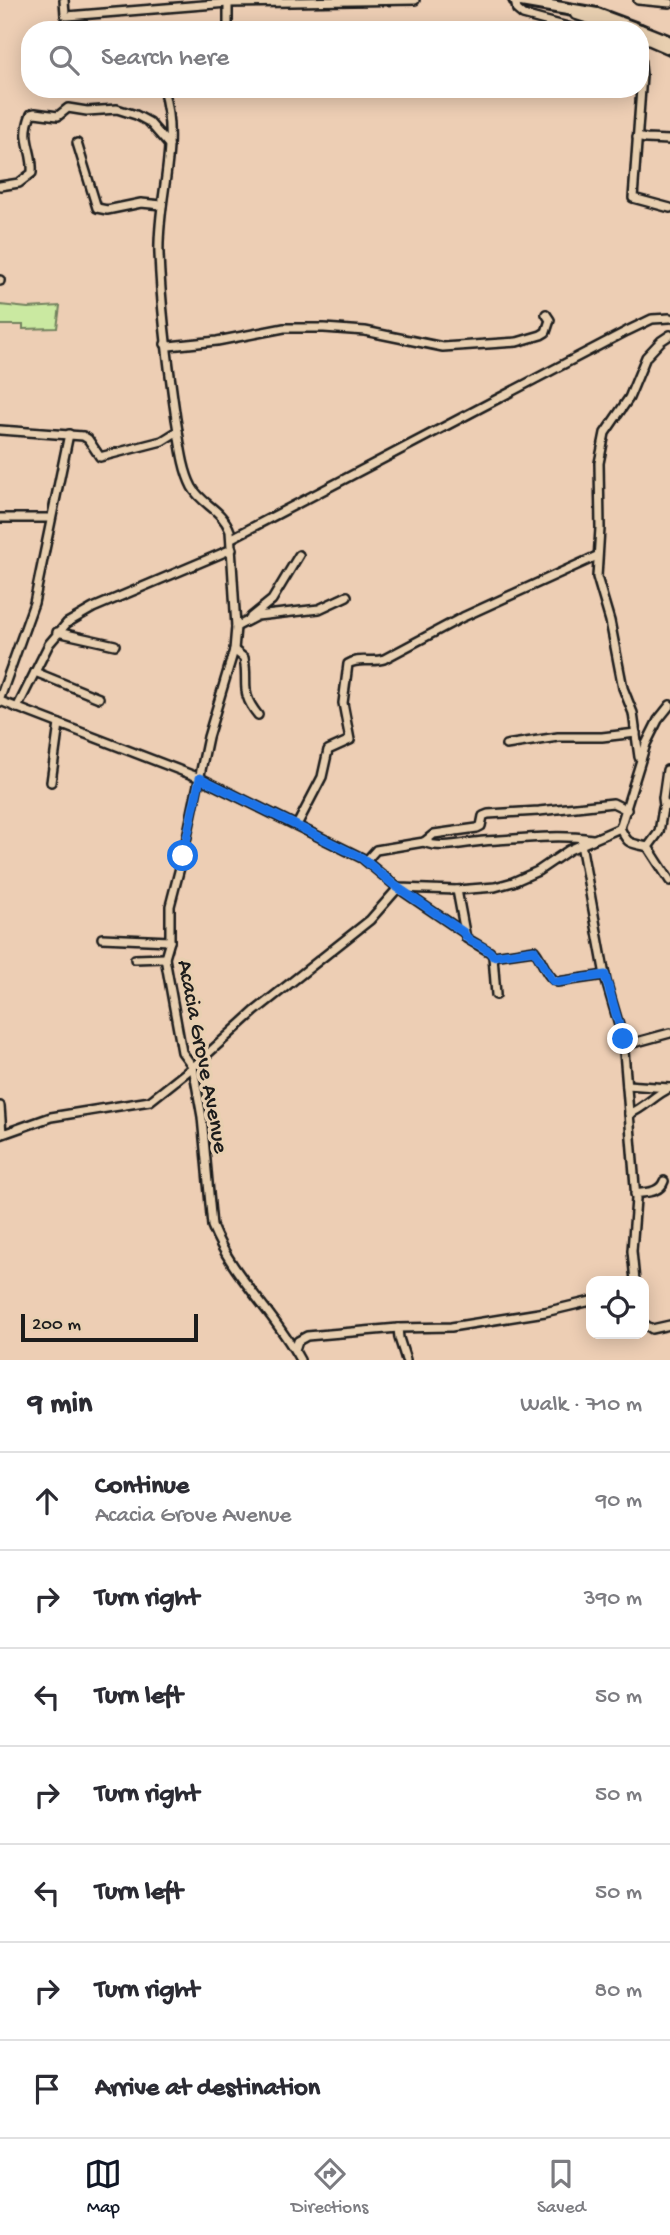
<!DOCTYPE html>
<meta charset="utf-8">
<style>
body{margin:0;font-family:"Gochi Hand",sans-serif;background:#f7f7f7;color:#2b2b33}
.controls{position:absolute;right:21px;bottom:21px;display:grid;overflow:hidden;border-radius:14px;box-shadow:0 4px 18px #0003}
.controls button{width:63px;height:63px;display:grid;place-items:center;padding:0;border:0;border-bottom:2px solid #e1e1e2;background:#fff;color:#2b2b33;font:35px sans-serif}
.scale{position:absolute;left:21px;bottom:18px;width:177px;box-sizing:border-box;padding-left:7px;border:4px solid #1c1c1c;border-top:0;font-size:19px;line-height:24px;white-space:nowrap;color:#1c1c1c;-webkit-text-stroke:5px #e8cfb0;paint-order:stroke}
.stop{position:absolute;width:21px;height:21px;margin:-16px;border:5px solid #1a73e8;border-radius:50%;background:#fff}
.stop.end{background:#1a73e8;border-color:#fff;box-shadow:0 2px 7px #0008}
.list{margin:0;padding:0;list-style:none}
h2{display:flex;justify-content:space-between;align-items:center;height:91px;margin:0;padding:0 28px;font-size:30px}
h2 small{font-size:23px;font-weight:400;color:#7c7c81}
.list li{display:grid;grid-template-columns:46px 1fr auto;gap:21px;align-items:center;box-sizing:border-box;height:98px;padding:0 28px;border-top:2px solid #e1e1e2}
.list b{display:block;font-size:26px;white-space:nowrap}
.list p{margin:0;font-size:23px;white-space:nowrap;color:#7c7c81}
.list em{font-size:23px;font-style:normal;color:#7c7c81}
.icon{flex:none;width:38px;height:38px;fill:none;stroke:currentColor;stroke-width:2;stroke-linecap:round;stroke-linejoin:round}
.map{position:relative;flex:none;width:670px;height:1360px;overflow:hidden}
.search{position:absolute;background:#fff;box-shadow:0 4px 18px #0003;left:21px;right:21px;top:21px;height:77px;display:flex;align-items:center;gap:18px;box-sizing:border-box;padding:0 24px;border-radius:28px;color:#7c7c81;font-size:26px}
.sheet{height:777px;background:#fff}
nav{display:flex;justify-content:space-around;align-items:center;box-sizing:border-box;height:98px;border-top:2px solid #e1e1e2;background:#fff;font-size:19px;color:#7c7c81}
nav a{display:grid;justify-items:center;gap:4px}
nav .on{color:#111827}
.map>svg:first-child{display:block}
.green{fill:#cae9a1;stroke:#73825e;stroke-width:2}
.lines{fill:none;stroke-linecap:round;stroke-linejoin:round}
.street-casing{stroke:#1c1c1c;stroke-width:12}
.primary-casing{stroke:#1c1c1c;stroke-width:16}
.street{stroke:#e8cfb0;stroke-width:7}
.primary{stroke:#e8cfb0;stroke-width:10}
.route{stroke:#1a73e8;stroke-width:9}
.labels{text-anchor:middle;stroke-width:7;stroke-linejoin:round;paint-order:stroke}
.street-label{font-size:23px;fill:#1c1c1c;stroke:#e8cfb0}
</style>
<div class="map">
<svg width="670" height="1360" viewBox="0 0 670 1360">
<rect width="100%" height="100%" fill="#edceb4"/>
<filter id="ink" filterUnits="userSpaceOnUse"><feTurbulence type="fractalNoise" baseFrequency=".0143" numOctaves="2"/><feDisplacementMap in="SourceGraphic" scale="14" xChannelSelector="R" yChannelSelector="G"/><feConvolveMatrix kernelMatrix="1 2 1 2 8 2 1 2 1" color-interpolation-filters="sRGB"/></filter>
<g filter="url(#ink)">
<polygon class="green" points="0,305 28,308 60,306 57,328 23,329 23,325 0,325"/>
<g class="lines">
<g class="street-casing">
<g id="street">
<polyline points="64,0 65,15 67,16 228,3 415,0"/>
<polyline points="515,0 517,10 523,15 579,30"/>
<polyline points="638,0 670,3"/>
<polyline points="575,15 621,30"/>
<polyline points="228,30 228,3"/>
<polyline points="640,37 670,50"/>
<polyline points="640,56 642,75 633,198 670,208"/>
<path d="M163,89C180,148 157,197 159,254C161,310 168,364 176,419C180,441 182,468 192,487C201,504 222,509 230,531L236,627L234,650L208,737L183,856L170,906V941L165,958L182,1052L193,1067L202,1117L212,1226C232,1276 275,1313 300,1360"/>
<polyline points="637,137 646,139 670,140"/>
<polyline points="77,143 97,208 107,210 141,203 162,205"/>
<path d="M0,186L19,183L32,173C34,149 20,141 31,114L35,113L58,116L68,108L87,111L117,109L136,115L149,122L169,145"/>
<polyline points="0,280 0,281"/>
<polyline points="165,344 169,346 217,341 284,328 324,328 365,331 443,347 517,342 541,335 546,332 550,320 546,314"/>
<polyline points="0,430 83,436 88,439 100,457 162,441 178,431"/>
<polyline points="0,518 51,518"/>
<polyline points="232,538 627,331 652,319 670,318"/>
<polyline points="251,617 272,600 299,555"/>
<polyline points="236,627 257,616 319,609 347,596"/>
<polyline points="57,632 115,645"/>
<path d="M234,650L244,658C249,684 239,692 258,715"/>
<polyline points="35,672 99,698"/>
<polyline points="0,698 34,603 69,434"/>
<polyline points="0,701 200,778 362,858 398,888 457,890 495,887 513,882 538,871 569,850 620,828 646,744 658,720 670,705"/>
<polyline points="17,708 49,644 67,623 93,608 232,549"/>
<polyline points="506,745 558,737 602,737 636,733"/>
<polyline points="639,757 633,713 623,688 610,621 597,577 600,528 599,463 605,433 629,398 646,357 661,341 670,335"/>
<polyline points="51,782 59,724"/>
<polyline points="664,806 663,798 667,770"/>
<path d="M297,825L322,777L328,750L350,740L343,703L348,664C358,657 372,663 384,659L463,617L597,556"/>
<path d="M620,828C629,846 629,842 648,847L670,881"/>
<path d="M424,842C441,850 466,842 484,841C519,839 557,834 592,839"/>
<polyline points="581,844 606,981 623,1039 636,1199 632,1251 635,1281"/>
<polyline points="648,847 659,832 663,808 670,804"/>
<polyline points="366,861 376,850 424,842 434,834 477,828 481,826 483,816 488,814 539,811 613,803 627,810"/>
<polyline points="457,890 466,938 490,952 493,956 496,995"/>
<polyline points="102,938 170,941"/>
<path d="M493,956L534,950C543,960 545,976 557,982L605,975"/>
<polyline points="135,959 165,958"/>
<polyline points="622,1046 670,1033"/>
<polyline points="627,1085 669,1088"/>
<polyline points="0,1106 2,1134"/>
<path d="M629,1114C645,1108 654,1095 670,1088"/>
<polyline points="0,1135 51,1117 150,1101 193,1067 255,1011 370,920 398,888 463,932"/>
<path d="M635,1194C646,1192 660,1193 664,1181"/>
<polyline points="644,1324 652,1329 670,1325"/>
<polyline points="398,1328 399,1338 406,1360"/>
<polyline points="295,1350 298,1341 307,1336 398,1328 451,1327 545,1312 591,1301"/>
</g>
</g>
<g class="primary-casing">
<g id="primary">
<polyline points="515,0 597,14 640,30"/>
<polyline points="640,30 670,42"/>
</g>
</g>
<use href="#street" class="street"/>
<use href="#primary" class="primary"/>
</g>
</g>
<g class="lines" filter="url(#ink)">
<path class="route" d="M183,856L200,778L362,858L394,885L463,932C469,945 486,944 493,956L534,950L553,981L557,982L605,975L623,1039"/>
</g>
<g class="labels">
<g class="street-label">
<text transform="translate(205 1056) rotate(79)" y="8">Acacia Grove Avenue</text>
</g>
</g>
</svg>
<div class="controls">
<button><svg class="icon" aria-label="locate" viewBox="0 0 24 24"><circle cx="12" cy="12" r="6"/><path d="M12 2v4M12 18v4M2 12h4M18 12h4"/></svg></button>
</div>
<div class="scale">200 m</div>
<div class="stop" style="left:183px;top:856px"></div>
<div class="stop end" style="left:623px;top:1039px"></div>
<div class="search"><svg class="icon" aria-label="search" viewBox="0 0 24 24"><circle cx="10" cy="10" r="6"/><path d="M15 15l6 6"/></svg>Search here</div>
</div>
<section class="sheet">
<h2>9 min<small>Walk · 710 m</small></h2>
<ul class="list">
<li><svg class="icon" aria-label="ahead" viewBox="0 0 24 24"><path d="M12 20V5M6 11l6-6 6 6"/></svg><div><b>Continue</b><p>Acacia Grove Avenue</p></div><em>90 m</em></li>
<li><svg class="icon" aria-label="right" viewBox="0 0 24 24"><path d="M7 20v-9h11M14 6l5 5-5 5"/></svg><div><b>Turn right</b></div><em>390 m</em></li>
<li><svg class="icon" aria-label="left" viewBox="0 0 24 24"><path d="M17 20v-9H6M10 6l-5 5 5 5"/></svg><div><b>Turn left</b></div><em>50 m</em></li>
<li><svg class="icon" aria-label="right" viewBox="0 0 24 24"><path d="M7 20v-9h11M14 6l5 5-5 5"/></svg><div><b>Turn right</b></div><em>50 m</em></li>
<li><svg class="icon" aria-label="left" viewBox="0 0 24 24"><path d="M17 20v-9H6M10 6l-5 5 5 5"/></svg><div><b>Turn left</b></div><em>50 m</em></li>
<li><svg class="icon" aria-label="right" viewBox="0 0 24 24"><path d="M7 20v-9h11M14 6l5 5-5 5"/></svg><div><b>Turn right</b></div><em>80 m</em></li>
<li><svg class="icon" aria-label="arrive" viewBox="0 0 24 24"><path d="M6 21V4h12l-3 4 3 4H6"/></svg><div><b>Arrive at destination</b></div></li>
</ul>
</section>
<nav>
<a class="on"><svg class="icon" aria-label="map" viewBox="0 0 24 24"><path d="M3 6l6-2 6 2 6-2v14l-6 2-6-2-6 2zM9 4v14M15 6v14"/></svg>Map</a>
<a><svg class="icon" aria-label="directions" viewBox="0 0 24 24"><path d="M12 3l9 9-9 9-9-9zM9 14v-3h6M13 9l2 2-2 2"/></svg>Directions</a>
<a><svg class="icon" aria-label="saved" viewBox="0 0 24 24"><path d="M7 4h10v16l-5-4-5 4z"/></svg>Saved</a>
</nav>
